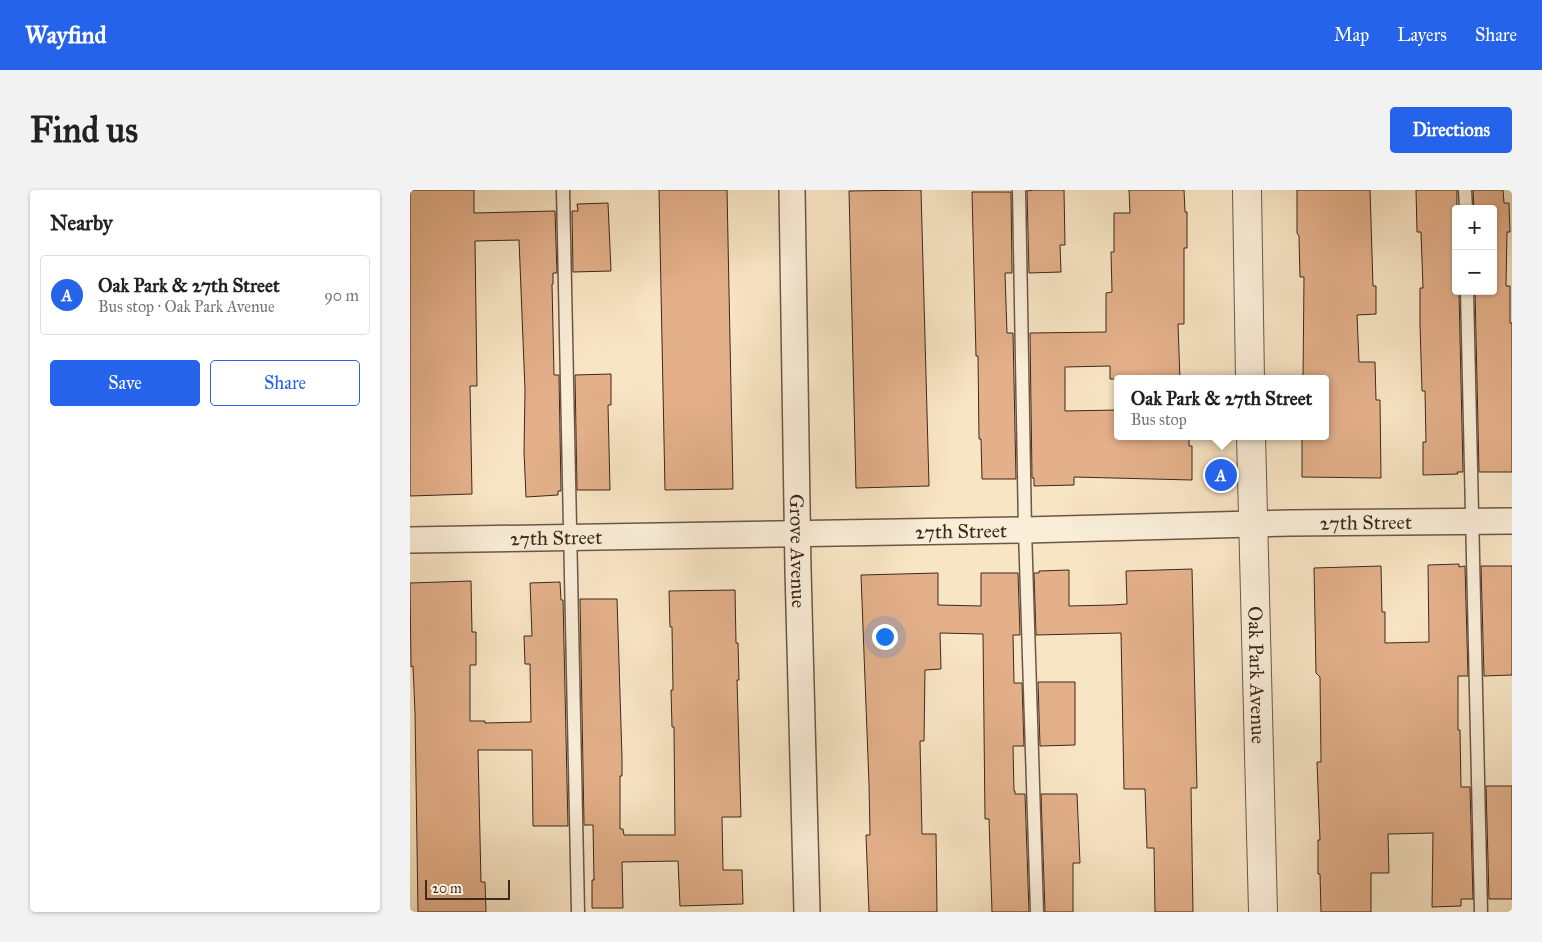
<!DOCTYPE html>
<meta charset="utf-8">
<style>
body{margin:0;font-family:"IM FELL Great Primer",serif;background:#f2f2f2;color:#222}
.controls{position:absolute;right:15px;top:15px;display:grid;overflow:hidden;border-radius:5px;box-shadow:0 1px 4px #0004}
.controls button{width:45px;height:45px;display:grid;place-items:center;padding:0;border:0;border-bottom:1px solid #e0e0e0;background:#fff;color:#222;font:25px sans-serif}
.scale{position:absolute;left:15px;bottom:12px;width:85px;box-sizing:border-box;padding-left:5px;border:2px solid #3d281c;border-top:0;font-size:14px;line-height:18px;white-space:nowrap;color:#3d281c;-webkit-text-stroke:4px #faeed9;paint-order:stroke}
.you{position:absolute;left:474px;top:446px;width:18px;height:18px;margin:-12px;border:4px solid #fff;border-radius:50%;background:#1a73e8;box-shadow:0 0 0 8px #1a73e833}
.badge{display:grid;place-items:center;width:32px;height:32px;border-radius:50%;background:#2563eb;color:#fff;font-size:16px;font-weight:700}
.pin{position:absolute;translate:-50% -50%;border:2px solid #fff;box-shadow:0 1px 5px #0006}
.popup{position:absolute;left:704px;top:185px;width:215px;height:65px;box-sizing:border-box;display:grid;place-content:center;border-radius:5px;background:#fff;filter:drop-shadow(0 1px 4px #0005);font-size:16px;white-space:nowrap;color:#767676}
.popup b{font-size:19px;color:#222}
.popup::after{content:'';position:absolute;left:50%;top:100%;margin-left:-10px;border:10px solid transparent;border-top-color:#fff}
.list{margin:0;padding:0;list-style:none}
h2{display:flex;justify-content:space-between;align-items:center;height:65px;margin:0;padding:0 20px;font-size:21px}
h2 small{font-size:16px;font-weight:400;color:#767676}
.list li{display:grid;grid-template-columns:32px 1fr auto;gap:15px;align-items:center;box-sizing:border-box;height:80px;margin:0 10px 10px;padding:0 10px;border:1px solid #e0e0e0;border-radius:5px}
.list b{display:block;font-size:19px;white-space:nowrap}
.list p{margin:0;font-size:16px;white-space:nowrap;color:#767676}
.list em{font-size:16px;font-style:normal;color:#767676}
.actions{display:flex;gap:10px;padding:15px 20px}
.actions a{flex:1;padding:11px 0;border:1px solid #2563eb;border-radius:5px;text-align:center;font-size:18px;color:#2563eb}
.actions .main{background:#2563eb;color:#fff}
.map{position:relative;flex:none;width:1102px;height:722px;overflow:hidden;border-radius:5px}
header{display:flex;align-items:center;gap:30px;box-sizing:border-box;height:70px;padding:0 25px;background:#2563eb;color:#fff}
header strong{font-size:24px}
nav{display:flex;gap:28px;margin-inline-start:auto;font-size:18px}
.intro{display:flex;align-items:center;justify-content:space-between;box-sizing:border-box;height:120px;padding:0 30px}
h1{margin:0;font-size:35px}
.button{padding:12px 22px;border-radius:5px;background:#2563eb;color:#fff;font-size:18px;font-weight:700}
main{display:flex;gap:30px;padding:0 30px}
aside{flex:1;background:#fff;border-radius:5px;box-shadow:0 1px 4px #0004}
.map>svg:first-child{display:block}
.building{fill:#e3b08a;stroke:#3d281c}
.lines{fill:none;stroke-linecap:round;stroke-linejoin:round}
.service-casing{stroke:#6c5746;stroke-width:15}
.minor-casing{stroke:#6c5746;stroke-width:28}
.tertiary-casing{stroke:#6c5746;stroke-width:30}
.service{stroke:#faeed9;stroke-width:12}
.minor{stroke:#faeed9;stroke-width:25}
.tertiary{stroke:#faeed9;stroke-width:28}
.labels{text-anchor:middle;stroke-width:4.5;stroke-linejoin:round;paint-order:stroke}
.street-label{font-size:20px;fill:#3d281c;stroke:#faeed9}
</style>
<header>
<strong>Wayfind</strong>
<nav><a>Map</a><a>Layers</a><a>Share</a></nav>
</header>
<div class="intro"><h1>Find us</h1><a class="button">Directions</a></div>
<main>
<aside>
<h2>Nearby<small></small></h2>
<ul class="list">
<li><span class="badge">A</span><div><b>Oak Park &amp; 27th Street</b><p>Bus stop · Oak Park Avenue</p></div><em>90 m</em></li>
</ul>
<div class="actions"><a class="main">Save</a><a>Share</a></div>
</aside>
<div class="map">
<svg width="1102" height="722" viewBox="0 0 1102 722">
<rect width="100%" height="100%" fill="#f8e5c4"/>
<filter id="stains"><feTurbulence type="fractalNoise" baseFrequency=".004" numOctaves="4"/><feColorMatrix values="0 0 0 0 .2 0 0 0 0 .09 0 0 0 0 .02 0 0 0 .5 -.17"/></filter>
<radialGradient id="worn" r=".72"><stop offset=".6" stop-color="#630" stop-opacity="0"/><stop offset="1" stop-color="#630" stop-opacity=".3"/></radialGradient>
<g class="building">
<polygon points="0,0 64,0 64,23 145,21 147,83 143,83 143,94 142,94 144,185 149,185 151,301 148,301 148,305 116,307 114,262 115,200 109,50 65,51 67,196 60,196 62,304 0,306"/>
<polygon points="249,0 317,0 323,299 255,300"/>
<polygon points="511,0 519,296 446,298 439,1"/>
<polygon points="624,0 654,0 655,55 650,55 651,82 619,83 617,1"/>
<polygon points="719,0 774,0 775,22 777,22 777,58 774,58 774,134 768,134 770,189 700,189 700,176 655,177 655,221 707,220 707,246 779,246 779,256 782,256 782,290 664,287 664,295 624,296 624,288 622,288 620,143 696,142 696,103 702,102 701,62 704,62 704,23 720,23"/>
<polygon points="887,0 960,0 963,96 966,96 966,124 947,125 949,172 965,172 966,210 970,210 971,288 892,287 892,246 915,246 915,189 893,189 894,87 890,87 889,46 887,43"/>
<polygon points="1006,0 1047,0 1046,101 1049,101 1053,282 1047,282 1048,284 1013,285 1013,252 1016,252 1015,201 1012,201 1010,134 1010,98 1013,98 1011,42 1007,42"/>
<polygon points="1063,0 1093,0 1094,13 1099,13 1100,42 1097,42 1096,96 1100,96 1100,133 1102,133 1102,282 1069,282 1065,101 1083,101 1083,19 1064,19"/>
<polygon points="562,2 601,2 602,83 595,83 597,143 603,143 606,289 572,289 571,249 569,249 568,166 566,166"/>
<polygon points="198,13 201,81 163,82 162,21 168,21 167,14"/>
<polygon points="201,184 201,215 198,215 200,300 167,300 165,185"/>
<polygon points="1049,374 1049,377 1055,376 1058,486 1048,486 1048,540 1050,540 1051,597 1060,597 1063,709 1051,709 1051,716 1022,717 1023,643 980,644 978,644 979,683 961,683 961,722 911,722 910,684 908,684 908,650 910,650 907,572 911,572 910,487 906,483 904,378 971,376 972,422 975,422 975,453 1019,452 1018,375"/>
<polygon points="1071,376 1102,376 1102,485 1074,486"/>
<polygon points="782,379 787,598 781,598 783,722 745,722 744,658 737,658 735,599 714,599 711,443 626,445 624,383 629,383 629,381 659,380 659,416 703,415 717,414 716,381"/>
<polygon points="528,383 528,415 571,416 571,383 608,383 610,445 603,445 604,493 612,493 614,556 603,556 604,601 605,601 605,604 615,604 619,722 582,722 579,629 575,629 573,444 530,443 531,479 515,480 514,551 510,551 512,644 526,644 527,722 459,722 456,645 460,645 459,594 451,385"/>
<polygon points="61,391 62,442 66,442 66,475 60,475 60,531 75,531 75,533 121,532 120,474 115,474 114,446 122,446 120,393 150,392 151,410 153,410 158,636 123,636 122,560 68,560 71,692 75,692 76,722 8,722 5,522 3,476 1,477 0,393"/>
<polygon points="325,400 326,453 328,453 329,490 327,490 331,627 312,627 313,680 332,680 333,714 270,716 268,671 212,672 213,718 182,718 182,690 184,690 183,635 174,635 170,409 207,409 212,568 212,586 210,586 210,639 213,639 214,645 265,645 264,537 262,537 261,500 263,500 262,437 260,437 259,401"/>
<polygon points="628,492 665,492 665,555 630,556"/>
<polygon points="1076,596 1102,596 1102,709 1079,709"/>
<polygon points="631,604 667,604 670,673 663,673 663,722 635,722"/>
</g>
<g class="lines">
<g class="service-casing">
<g id="service">
<polyline points="153,0 168,722"/>
<polyline points="609,0 615,340 627,722"/>
<polyline points="1055,0 1056,19"/>
<polyline points="1057,101 1071,722"/>
</g>
</g>
<g class="minor-casing">
<g id="minor">
<path id="s1" d="M382,0L388,380L397,722"/>
<path id="s2" d="M0,350L615,340L880,333L1102,331"/>
</g>
</g>
<g class="tertiary-casing">
<g id="tertiary">
<polyline points="837,0 840,189"/>
<path id="s3" d="M841,246L853,722"/>
</g>
</g>
<use href="#service" class="service"/>
<use href="#minor" class="minor"/>
<use href="#tertiary" class="tertiary"/>
</g>
<g class="labels">
<g class="street-label">
<text dy="7" stroke="none"><textPath href="#s2" startOffset="956">27th Street</textPath></text>
<text dy="7" stroke="none"><textPath href="#s2" startOffset="551">27th Street</textPath></text>
<text dy="7" stroke="none"><textPath href="#s2" startOffset="146">27th Street</textPath></text>
<text dy="7" stroke="none"><textPath href="#s1" startOffset="361">Grove Avenue</textPath></text>
<text dy="7" stroke="none"><textPath href="#s3" startOffset="239">Oak Park Avenue</textPath></text>
</g>
</g>
<rect width="100%" height="100%" filter="url(#stains)"/>
<rect width="100%" height="100%" fill="url(#worn)"/>
</svg>
<div class="controls">
<button>+</button>
<button>−</button>
</div>
<div class="scale">20 m</div>
<div class="you"></div>
<div class="pin badge" style="left:811px;top:285px">A</div>
<div class="popup"><b>Oak Park &amp; 27th Street</b>Bus stop</div>
</div>
</main>
